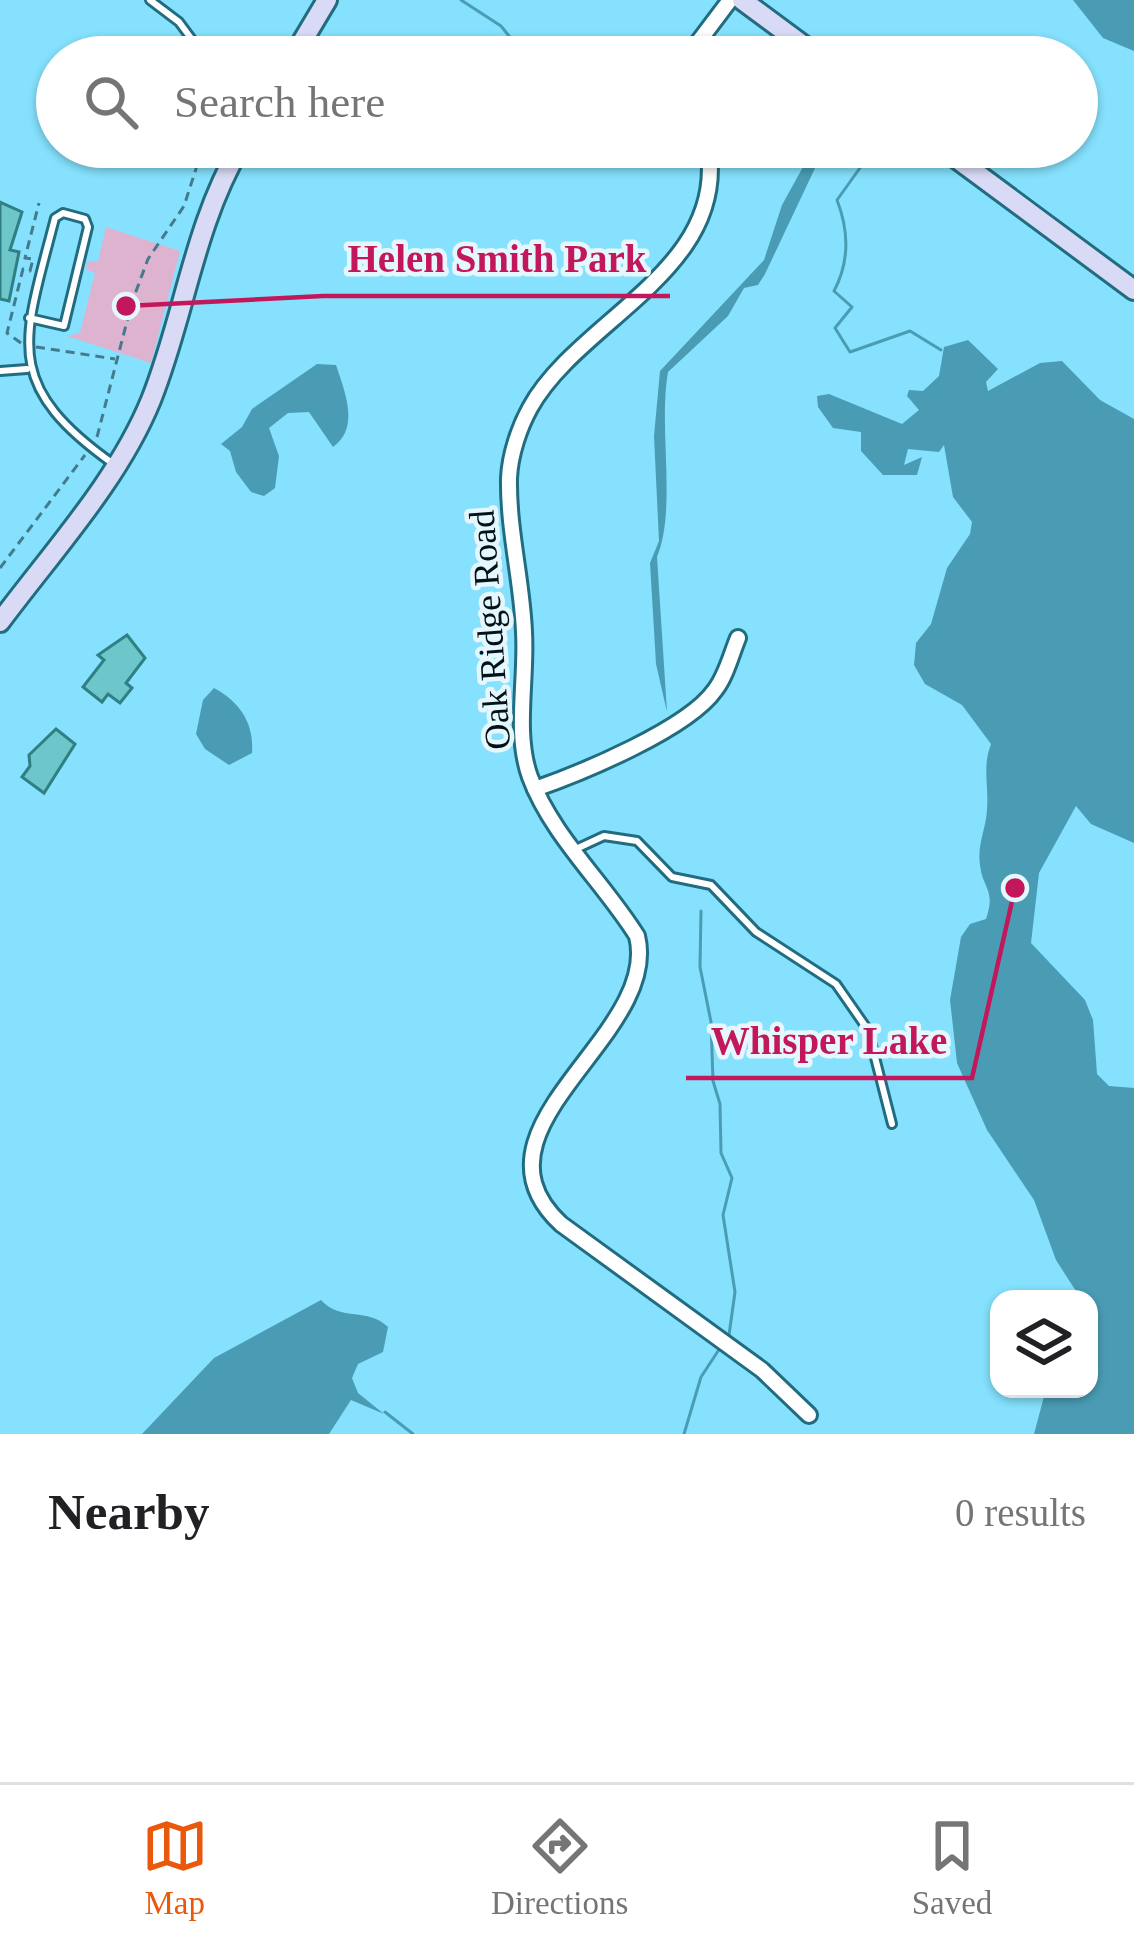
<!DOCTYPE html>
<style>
body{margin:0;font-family:Georgia,serif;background:#f6f6f6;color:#202124}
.controls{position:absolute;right:36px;bottom:36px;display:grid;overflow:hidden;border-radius:24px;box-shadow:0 3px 9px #0004}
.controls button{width:108px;height:108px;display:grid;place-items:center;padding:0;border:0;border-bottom:3px solid #e0e0e0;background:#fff;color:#202124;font:60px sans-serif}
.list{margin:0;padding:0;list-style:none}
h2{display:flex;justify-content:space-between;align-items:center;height:156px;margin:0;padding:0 48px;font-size:51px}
h2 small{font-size:39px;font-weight:400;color:#757577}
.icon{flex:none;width:66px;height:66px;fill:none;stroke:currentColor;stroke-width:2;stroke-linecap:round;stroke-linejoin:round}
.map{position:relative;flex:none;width:1134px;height:1434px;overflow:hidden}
.search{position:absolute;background:#fff;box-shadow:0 3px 9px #0004;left:36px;right:36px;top:36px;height:132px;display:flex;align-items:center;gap:30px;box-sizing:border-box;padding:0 42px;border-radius:66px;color:#757577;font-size:45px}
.sheet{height:348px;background:#fff}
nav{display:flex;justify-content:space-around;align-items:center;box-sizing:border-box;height:168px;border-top:3px solid #e0e0e0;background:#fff;font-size:33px;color:#757577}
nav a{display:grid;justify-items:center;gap:6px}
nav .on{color:#ea580c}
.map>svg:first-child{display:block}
.green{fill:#deb3cf}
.water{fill:#4a9cb4}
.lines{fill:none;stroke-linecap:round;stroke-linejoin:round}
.stream{stroke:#4a9cb4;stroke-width:3}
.building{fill:#6cc6ca;stroke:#2f7f83;stroke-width:3}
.lane-casing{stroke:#226c80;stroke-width:12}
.street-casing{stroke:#226c80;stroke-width:20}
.secondary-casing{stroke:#226c80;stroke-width:24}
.path{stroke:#447b8c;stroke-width:3;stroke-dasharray:9 6;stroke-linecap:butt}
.lane{stroke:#fff;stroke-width:6}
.street{stroke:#fff;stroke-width:14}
.secondary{stroke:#d9daf6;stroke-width:18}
.labels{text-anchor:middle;stroke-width:9;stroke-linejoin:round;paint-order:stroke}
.street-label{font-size:36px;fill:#011218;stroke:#e5f6fc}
.leader{fill:none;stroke:#c2185b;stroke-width:4.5}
.callout-dot{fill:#c2185b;stroke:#e5f6fc;stroke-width:4.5}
.callout-label{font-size:39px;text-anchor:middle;font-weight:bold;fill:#c2185b;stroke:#e5f6fc;stroke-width:9;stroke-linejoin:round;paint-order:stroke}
</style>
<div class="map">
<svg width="1134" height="1434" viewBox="0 0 1134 1434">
<rect width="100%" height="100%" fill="#85e1fd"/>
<polygon class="green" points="106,227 180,251 151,363 67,336 80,333 95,273 86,269 87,262 98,261"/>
<g class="water">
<polygon points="1073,0 1134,0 1134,51 1103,38"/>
<path d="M814,147H825L765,274L758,285L744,288L728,316L668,372C658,429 677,507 657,557L667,712L656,664L650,563L659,541L654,436L660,371L764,260L782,205Z"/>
<path d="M968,340L998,369L986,382L988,391L1040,363L1062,361L1100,400L1134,419V843L1091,824L1076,806L1039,873L1031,943L1085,1000L1093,1020L1097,1074L1109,1086L1134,1088V1434H1034L1046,1389H1089V1299H1081L1056,1260L1034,1200L987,1130L957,1063L950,1000L961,937L970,924L986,919C996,889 983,890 980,865C977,844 986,829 987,810C989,786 982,767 991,744L962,705L925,684L914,665L916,643L931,624L947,568L970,534L972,522L953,497L944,445L939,452L908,449L904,465L922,457L917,475H883L861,451V432L833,428L818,407L817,396L829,394L902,424L919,410L907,396L909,390L923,391L939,376L944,347Z"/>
<path d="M317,364L336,365C345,392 360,428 333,447L309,412L288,413L269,428L279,456L275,488L264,496L251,492L236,472L230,451L221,444L242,427L252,409Z"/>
<path d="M214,688C240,702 254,723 252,753L229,765L205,749L196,734L203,700Z"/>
<path d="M321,1300C341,1322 368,1307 388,1327L383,1352L358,1364L352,1378L358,1393L384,1414L351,1400L329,1434H142L214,1358Z"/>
</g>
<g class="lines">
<g class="stream">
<polyline points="461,0 501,26 525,56"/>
<path d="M875,147L837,200C849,231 850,261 834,291L852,307L835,328L850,352L910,331L941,350"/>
<polyline points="701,911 700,967 711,1022 713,1081 720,1104 721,1153 732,1178 723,1215 735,1292 729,1335"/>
<polyline points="385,1412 413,1434"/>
<polyline points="684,1434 701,1377 720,1348"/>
</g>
</g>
<g class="building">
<polygon points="0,202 22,212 10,250 19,252 9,301 0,299"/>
<polygon points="127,635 145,658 126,683 132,688 120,703 108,694 102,702 83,687 104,660 98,655"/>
<polygon points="56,729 75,744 44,793 22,777 30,766 29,755"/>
</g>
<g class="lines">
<g class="lane-casing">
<g id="lane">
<polyline points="150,0 179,22 205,57"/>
<path d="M29,318L64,326L88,227L85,219L63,213L55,218C24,339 0,383 112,463"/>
<polyline points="0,371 27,369"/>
<polyline points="576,849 604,836 637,841 672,877 711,885 756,932 836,984 868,1030 892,1124"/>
</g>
</g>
<g class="street-casing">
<g id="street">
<polyline points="687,57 730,0"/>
<path d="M708,147C729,270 578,320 530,408C519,428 510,455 509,478C508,530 522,581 524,632C527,679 514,733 530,777C552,836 604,883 637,936C662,1036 458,1128 561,1224L762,1370L809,1415"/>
<path d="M535,789C581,773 688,729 715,690C726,676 731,655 738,638"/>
</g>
</g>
<g class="secondary-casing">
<g id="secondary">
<polyline points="742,0 819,57"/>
<polyline points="293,57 327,0"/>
<polyline points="941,147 1134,290"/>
<path d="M0,622C52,552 118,481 151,400C185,315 193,228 240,147"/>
</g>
</g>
<g class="path">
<polyline points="21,343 7,333 23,269 30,271 33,259 25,258 39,203"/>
<polyline points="36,347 115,359"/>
<polyline points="97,437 132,302 148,259 184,206 203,147"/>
<polyline points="0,568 85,455"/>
</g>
<use href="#lane" class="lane"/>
<use href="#street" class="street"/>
<use href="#secondary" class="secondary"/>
</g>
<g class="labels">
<g class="street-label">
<text transform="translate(489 630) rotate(-94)" y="13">Oak Ridge Road</text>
</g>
</g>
<path class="leader" d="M126 306L323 296H670M1015 888L972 1078H686"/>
<g class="callout-dot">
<circle cx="126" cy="306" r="12"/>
<circle cx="1015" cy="888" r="12"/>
</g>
<g class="callout-label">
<text x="497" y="272">Helen Smith Park</text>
<text x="829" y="1054">Whisper Lake</text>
</g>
</svg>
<div class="controls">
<button><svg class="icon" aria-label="layers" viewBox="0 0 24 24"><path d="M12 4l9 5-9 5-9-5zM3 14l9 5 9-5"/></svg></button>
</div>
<div class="search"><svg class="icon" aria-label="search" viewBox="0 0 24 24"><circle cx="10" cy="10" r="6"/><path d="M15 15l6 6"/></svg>Search here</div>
</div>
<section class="sheet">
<h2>Nearby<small>0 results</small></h2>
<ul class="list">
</ul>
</section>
<nav>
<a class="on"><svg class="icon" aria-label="map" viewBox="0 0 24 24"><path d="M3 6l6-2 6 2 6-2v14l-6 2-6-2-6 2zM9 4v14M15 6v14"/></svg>Map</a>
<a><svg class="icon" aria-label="directions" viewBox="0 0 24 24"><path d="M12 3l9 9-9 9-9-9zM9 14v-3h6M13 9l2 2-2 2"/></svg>Directions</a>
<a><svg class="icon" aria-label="saved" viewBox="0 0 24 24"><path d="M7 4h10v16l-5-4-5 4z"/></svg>Saved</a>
</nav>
